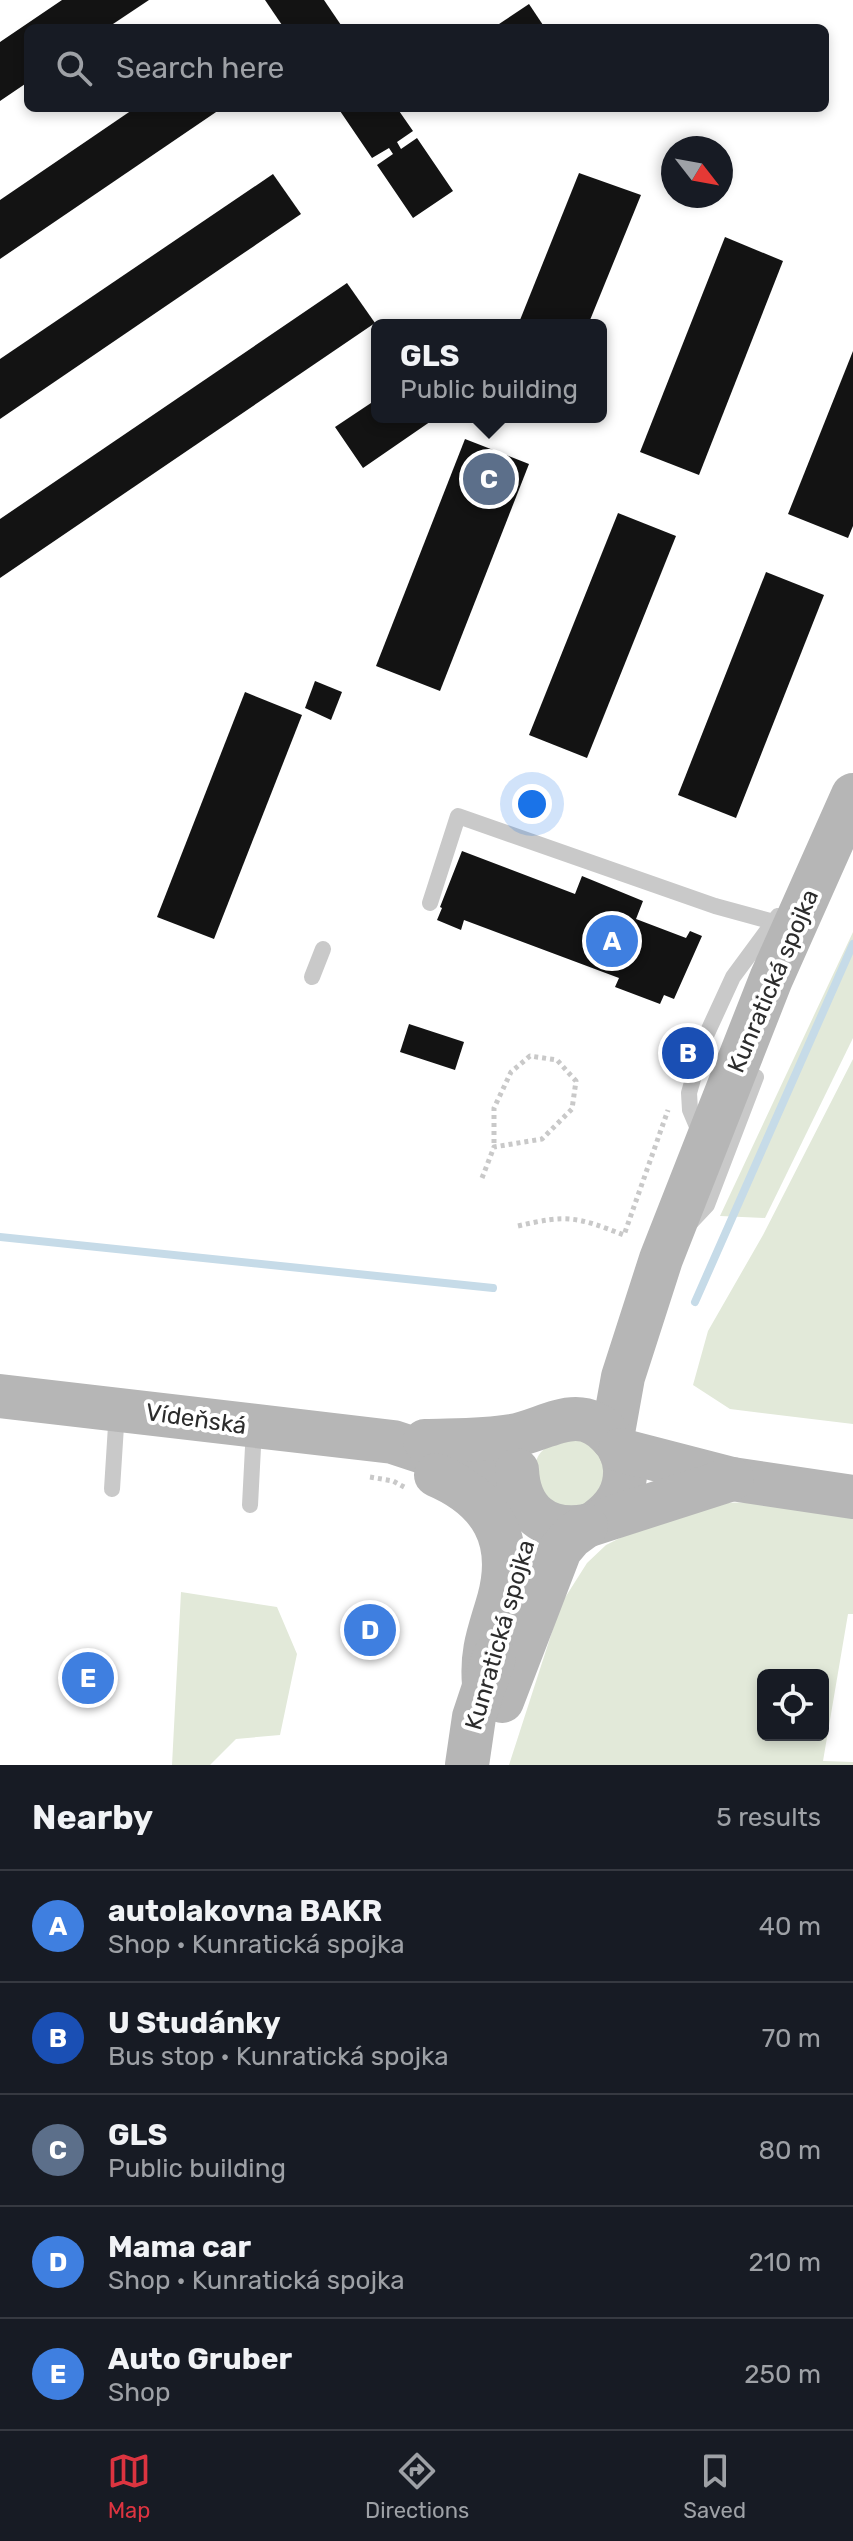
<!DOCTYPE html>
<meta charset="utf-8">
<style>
body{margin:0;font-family:Rubik,sans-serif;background:#20242c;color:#f1f3f6}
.controls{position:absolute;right:24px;bottom:24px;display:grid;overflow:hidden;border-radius:12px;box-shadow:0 4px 12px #0003}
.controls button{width:72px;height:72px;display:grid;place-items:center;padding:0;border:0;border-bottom:2px solid #363941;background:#171b24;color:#f1f3f6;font:40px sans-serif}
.compass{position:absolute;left:661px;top:136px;width:72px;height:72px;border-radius:50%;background:#171b24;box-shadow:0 4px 12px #0003;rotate:121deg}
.you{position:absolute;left:532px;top:804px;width:28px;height:28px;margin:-20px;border:6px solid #fff;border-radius:50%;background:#1a73e8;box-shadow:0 0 0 12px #1a73e833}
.badge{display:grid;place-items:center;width:52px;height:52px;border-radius:50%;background:#dc3440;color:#fff;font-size:26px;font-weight:700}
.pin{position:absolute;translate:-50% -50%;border:4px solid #fff;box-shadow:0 2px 8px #0006}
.popup{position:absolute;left:371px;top:319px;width:236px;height:104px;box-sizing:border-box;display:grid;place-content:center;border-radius:12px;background:#171b24;filter:drop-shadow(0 2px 6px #0005);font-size:26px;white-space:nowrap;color:#9ea1a6}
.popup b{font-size:30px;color:#f1f3f6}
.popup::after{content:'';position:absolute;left:50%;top:100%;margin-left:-16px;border:16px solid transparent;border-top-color:#171b24}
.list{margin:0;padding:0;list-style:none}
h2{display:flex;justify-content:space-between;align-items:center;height:104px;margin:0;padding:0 32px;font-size:34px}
h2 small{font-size:26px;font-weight:400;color:#9ea1a6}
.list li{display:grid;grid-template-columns:52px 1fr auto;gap:24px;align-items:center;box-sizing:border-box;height:112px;padding:0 32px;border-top:2px solid #363941}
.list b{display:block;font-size:30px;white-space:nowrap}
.list p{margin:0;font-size:26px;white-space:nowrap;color:#9ea1a6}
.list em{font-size:26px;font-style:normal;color:#9ea1a6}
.icon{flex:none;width:44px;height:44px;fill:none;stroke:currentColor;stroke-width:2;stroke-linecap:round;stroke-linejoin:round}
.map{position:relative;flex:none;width:853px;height:1765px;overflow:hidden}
.search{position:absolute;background:#171b24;box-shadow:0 4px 12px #0003;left:24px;right:24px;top:24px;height:88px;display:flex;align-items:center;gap:20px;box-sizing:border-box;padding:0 28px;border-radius:12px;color:#9ea1a6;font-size:30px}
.sheet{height:664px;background:#171b24}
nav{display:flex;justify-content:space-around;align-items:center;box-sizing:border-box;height:112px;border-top:2px solid #363941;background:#171b24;font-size:22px;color:#9ea1a6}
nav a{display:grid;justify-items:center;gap:4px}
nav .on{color:#dc3440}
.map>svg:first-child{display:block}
.green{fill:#e2e9d9;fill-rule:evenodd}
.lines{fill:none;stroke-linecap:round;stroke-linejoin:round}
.stream{stroke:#c6dbe8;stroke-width:8}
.building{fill:#131313}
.path{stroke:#c9c9c9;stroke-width:5;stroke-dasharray:4 4;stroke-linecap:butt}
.lane{stroke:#c9c9c9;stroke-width:16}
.secondary{stroke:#b6b6b6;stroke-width:44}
.labels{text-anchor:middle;stroke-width:8;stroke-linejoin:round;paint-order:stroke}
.street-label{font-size:24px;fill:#2c2c2c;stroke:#fff}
</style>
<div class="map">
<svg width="853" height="1765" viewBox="0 0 853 1765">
<rect width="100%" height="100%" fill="#fff"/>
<g class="green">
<polygon points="853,932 853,1038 765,1218 720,1216"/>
<polygon points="853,1059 853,1424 730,1409 693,1385 708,1331 763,1235"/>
<path d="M582,1440C604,1452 606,1469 603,1491L576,1511L545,1500C542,1491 534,1477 535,1468C537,1442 563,1441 582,1440Z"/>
<path d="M766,1502L853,1514V1614H848L823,1761L853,1762V1765H509L561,1604L587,1563L606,1545L628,1534L716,1503ZM763,1675H823V1735H763Z"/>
<polygon points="181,1592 277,1607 297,1654 280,1735 236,1739 210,1765 172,1765"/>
</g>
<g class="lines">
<g class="stream">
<polyline points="0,1237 493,1288"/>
<polyline points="695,1302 853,944"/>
</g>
</g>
<g class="building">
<polygon points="62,0 149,0 107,28 28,28 28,82 0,101 0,42"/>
<polygon points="265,0 324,0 343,28 284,28"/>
<polygon points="529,4 545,28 493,28"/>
<polygon points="135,108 222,108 0,259 0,200"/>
<polygon points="338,108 397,108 413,131 397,142 401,149 417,138 453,191 413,218 377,165 393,154 389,148 372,158"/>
<polygon points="579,173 641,195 588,325 518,325"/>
<polygon points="273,174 301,214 0,419 0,359"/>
<polygon points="725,237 783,261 699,475 640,452"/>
<polygon points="347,283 375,323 0,578 0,519"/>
<polygon points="853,351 853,526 848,538 788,514"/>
<polygon points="377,399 377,417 437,417 363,468 335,427"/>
<polygon points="465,439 529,464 440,691 376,666"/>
<polygon points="618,513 676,536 587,758 529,735"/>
<polygon points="766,572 824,595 736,818 678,795"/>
<polygon points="315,681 342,692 331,720 305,708"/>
<polygon points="245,692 302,715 214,939 157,917"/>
<polygon points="462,851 575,894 582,876 643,901 636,919 686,938 690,931 702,936 674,999 664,995 660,1004 615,987 619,978 464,920 461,930 437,920 442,908 440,907"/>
<polygon points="409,1024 464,1042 455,1070 400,1052"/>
</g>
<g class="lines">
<g class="path">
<polyline points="482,1178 494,1147 542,1139 572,1109 576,1081 557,1060 530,1056 511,1072 494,1108 494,1147"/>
<path d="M518,1226C568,1214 577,1217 624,1235L668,1110"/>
<polyline points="370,1477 393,1481 406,1488"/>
</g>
<g class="lane">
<polyline points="430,903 458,816 715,906 792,927"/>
<polyline points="312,977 323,949"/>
<polyline points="701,1136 690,1110 689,1093 704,1040 733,977 778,916"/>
<polyline points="691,1222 707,1205 756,1077"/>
<polyline points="112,1489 117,1410"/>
<polyline points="250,1505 254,1428"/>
</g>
<g class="secondary">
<polyline points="0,1396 393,1442 475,1469 513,1489 522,1499"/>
<polyline points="612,1438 623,1377 661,1259 771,979 853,795"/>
<path d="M425,1441C454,1440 483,1441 512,1436C547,1430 579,1401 610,1436C619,1445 624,1456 625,1469C626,1492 615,1508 597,1521"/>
<polyline points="620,1450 732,1479 853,1497"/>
<path d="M517,1470C519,1511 545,1533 586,1526L732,1479"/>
<path d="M436,1475C492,1499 515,1540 499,1599C490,1631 481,1650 484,1684"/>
<polyline points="502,1701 560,1550 571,1537 586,1526"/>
<polyline points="467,1765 474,1717 494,1657"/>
</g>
</g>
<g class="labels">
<g class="street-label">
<text transform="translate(773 981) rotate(-67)" y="8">Kunratická spojka</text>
<text transform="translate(196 1419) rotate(8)" y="8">Vídeňská</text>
<text transform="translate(500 1635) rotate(-74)" y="8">Kunratická spojka</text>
</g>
</g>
</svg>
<div class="controls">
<button><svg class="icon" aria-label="locate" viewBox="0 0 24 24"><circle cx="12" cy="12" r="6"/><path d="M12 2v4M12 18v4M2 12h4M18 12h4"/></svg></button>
</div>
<svg class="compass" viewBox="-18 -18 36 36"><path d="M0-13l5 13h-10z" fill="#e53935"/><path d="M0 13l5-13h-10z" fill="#9ea1a6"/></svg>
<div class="you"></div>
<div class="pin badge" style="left:612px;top:941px;background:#3f7fe0">A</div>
<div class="pin badge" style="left:688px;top:1053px;background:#1a4fb4">B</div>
<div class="pin badge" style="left:489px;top:479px;background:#5c6f8a">C</div>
<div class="popup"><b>GLS</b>Public building</div>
<div class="pin badge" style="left:370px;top:1630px;background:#3f7fe0">D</div>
<div class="pin badge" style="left:88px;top:1678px;background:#3f7fe0">E</div>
<div class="search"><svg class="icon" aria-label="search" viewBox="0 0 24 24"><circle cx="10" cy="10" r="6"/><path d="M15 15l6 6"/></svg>Search here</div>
</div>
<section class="sheet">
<h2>Nearby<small>5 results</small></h2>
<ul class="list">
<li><span class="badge" style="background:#3f7fe0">A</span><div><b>autolakovna BAKR</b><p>Shop · Kunratická spojka</p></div><em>40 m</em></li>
<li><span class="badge" style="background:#1a4fb4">B</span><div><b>U Studánky</b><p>Bus stop · Kunratická spojka</p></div><em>70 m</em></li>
<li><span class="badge" style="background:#5c6f8a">C</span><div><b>GLS</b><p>Public building</p></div><em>80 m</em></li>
<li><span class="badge" style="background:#3f7fe0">D</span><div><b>Mama car</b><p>Shop · Kunratická spojka</p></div><em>210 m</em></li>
<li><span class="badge" style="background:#3f7fe0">E</span><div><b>Auto Gruber</b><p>Shop</p></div><em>250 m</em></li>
</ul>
</section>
<nav>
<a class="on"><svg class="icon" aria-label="map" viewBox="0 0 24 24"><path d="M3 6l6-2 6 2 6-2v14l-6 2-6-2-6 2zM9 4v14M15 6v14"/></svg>Map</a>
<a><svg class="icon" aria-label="directions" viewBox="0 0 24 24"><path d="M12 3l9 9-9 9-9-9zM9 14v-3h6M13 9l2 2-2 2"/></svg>Directions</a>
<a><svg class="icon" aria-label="saved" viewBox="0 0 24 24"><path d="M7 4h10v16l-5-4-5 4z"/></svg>Saved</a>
</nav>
